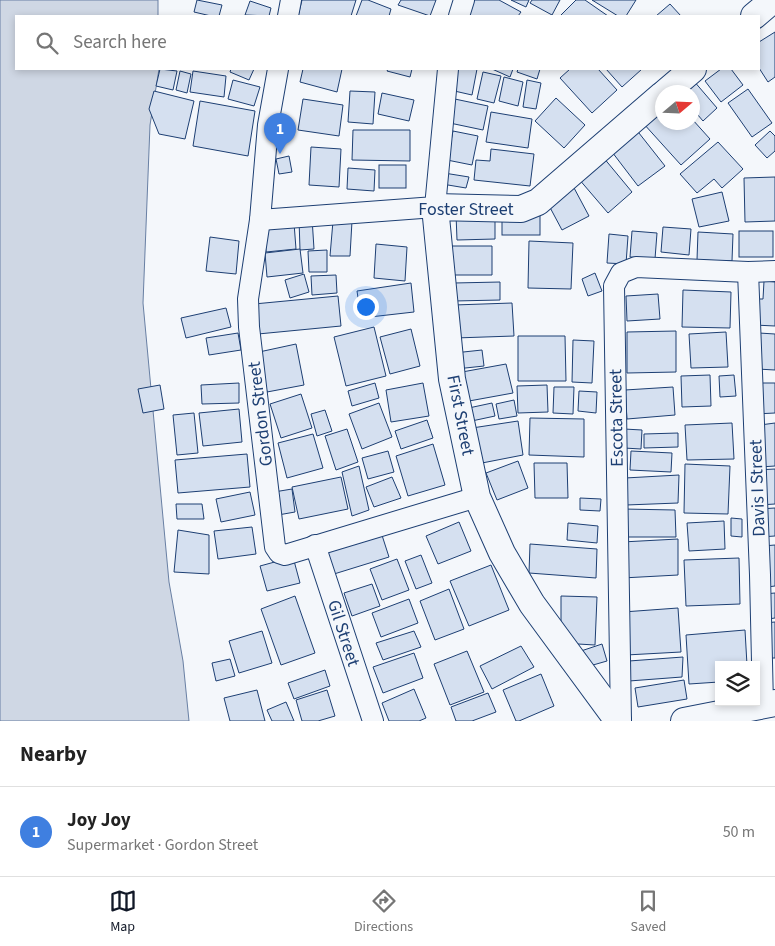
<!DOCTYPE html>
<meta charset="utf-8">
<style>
body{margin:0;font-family:"Source Sans 3",sans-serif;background:#f2f2f2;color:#222}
.controls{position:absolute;right:15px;bottom:15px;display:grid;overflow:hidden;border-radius:0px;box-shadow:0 2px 8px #0003}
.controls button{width:45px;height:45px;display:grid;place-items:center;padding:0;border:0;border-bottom:1px solid #e0e0e0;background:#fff;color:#222;font:25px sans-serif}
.compass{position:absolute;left:655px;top:85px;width:45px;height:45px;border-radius:50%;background:#fff;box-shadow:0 2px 8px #0003;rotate:71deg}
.you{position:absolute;left:365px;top:306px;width:18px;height:18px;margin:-12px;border:4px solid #fff;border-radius:50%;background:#1a73e8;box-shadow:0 0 0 8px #1a73e833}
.badge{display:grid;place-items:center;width:32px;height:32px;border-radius:50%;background:#111827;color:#fff;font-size:16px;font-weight:700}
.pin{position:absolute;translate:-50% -41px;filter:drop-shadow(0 1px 2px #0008)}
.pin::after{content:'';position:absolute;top:26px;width:18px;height:15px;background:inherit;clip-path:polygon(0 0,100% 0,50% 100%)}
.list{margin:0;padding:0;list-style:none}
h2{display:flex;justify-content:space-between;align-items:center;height:65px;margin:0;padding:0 20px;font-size:21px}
h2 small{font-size:16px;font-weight:400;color:#767676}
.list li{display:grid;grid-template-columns:32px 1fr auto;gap:15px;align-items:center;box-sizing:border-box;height:90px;padding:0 20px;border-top:1px solid #e0e0e0}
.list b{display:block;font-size:19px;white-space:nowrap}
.list p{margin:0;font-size:16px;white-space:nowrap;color:#767676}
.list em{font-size:16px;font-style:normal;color:#767676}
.icon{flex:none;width:28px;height:28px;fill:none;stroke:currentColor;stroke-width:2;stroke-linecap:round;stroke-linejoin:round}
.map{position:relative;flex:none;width:775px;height:721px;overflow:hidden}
.search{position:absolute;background:#fff;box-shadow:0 2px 8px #0003;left:15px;right:15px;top:15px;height:55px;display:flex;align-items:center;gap:12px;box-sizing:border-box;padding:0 18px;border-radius:0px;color:#767676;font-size:19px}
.sheet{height:155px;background:#fff}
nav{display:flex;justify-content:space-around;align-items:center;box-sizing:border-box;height:70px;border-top:1px solid #e0e0e0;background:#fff;font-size:14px;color:#767676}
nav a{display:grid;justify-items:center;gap:2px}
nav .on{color:#111827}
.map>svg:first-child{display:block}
.water{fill:#cfd7e4;stroke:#687fa3}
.building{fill:#d5e0f0;stroke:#1d3f73}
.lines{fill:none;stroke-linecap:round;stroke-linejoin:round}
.minor-casing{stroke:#1d3f73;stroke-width:22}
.tertiary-casing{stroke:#1d3f73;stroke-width:28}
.minor{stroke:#f4f7fb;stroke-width:20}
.tertiary{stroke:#f4f7fb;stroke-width:26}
.labels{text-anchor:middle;stroke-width:4;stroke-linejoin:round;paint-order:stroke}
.street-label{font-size:18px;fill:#1d3f73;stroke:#f4f7fb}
</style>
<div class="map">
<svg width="775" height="721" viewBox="0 0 775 721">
<rect width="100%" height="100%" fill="#f4f7fb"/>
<polygon class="water" points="0,0 158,0 158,16 16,16 16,69 159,69 150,125 143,303 169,582 183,661 189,721 0,721"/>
<g class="building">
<polygon points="197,0 222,5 219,16 211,16 194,12"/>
<polygon points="302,0 356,0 351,16 298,16"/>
<polygon points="362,0 368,0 391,9 389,16 356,16"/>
<polygon points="401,0 436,0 430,16 398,5"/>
<polygon points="472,0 499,0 521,12 518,16 463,16"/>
<polygon points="511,0 529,0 526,7"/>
<polygon points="532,0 560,0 552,15 530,3"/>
<polygon points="576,0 585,0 608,16 560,16"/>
<polygon points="592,0 636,0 626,16 618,16"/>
<polygon points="250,1 271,8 269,16 245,15"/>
<polygon points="670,4 681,16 656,16"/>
<polygon points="775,32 775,77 768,82 759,68 759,42"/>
<polygon points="160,69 177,71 173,90 156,86"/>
<polygon points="231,69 254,69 249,80 230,72"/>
<polygon points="303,69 342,69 337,92 300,82"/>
<polygon points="388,69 412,69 410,77 387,71"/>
<polygon points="454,69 477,69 472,95 450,90"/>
<polygon points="492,69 513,69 510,77"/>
<polygon points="518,69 540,69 537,79 517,72"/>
<polygon points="570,69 598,69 617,90 592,113 560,78"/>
<polygon points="606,69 642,69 622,87"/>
<polygon points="721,69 731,69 743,85 721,102 705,81"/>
<polygon points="180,71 191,74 187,93 176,90"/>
<polygon points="193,71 226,76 224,97 190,92"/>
<polygon points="483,72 501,76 494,103 477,99"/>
<polygon points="504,77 523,82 518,106 499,101"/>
<polygon points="233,80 260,87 254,106 228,99"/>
<polygon points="527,80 541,83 536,109 523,107"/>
<polygon points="693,80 717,108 703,121 692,108 692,92 679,92"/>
<polygon points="748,89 772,123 752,137 728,103"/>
<polygon points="154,91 194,101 185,139 159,134 149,109"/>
<polygon points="350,91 375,92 373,124 348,122"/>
<polygon points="382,93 414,100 409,121 378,114"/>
<polygon points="450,98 488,106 483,130 445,122"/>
<polygon points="556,98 585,125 564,148 535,121"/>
<polygon points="303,99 343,105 339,136 298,130"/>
<polygon points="200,101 255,111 248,156 193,146"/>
<polygon points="662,105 662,122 692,122 692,119 710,139 681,165 643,123"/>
<polygon points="491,112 532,119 528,148 486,142"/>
<polygon points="635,128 665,166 638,186 609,148"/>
<polygon points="353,130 410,130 410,161 352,160"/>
<polygon points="453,131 478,136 472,165 447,160"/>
<polygon points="770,131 775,136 775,151 767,158 755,145"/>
<polygon points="718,142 743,169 722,188 714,179 697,193 680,174"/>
<polygon points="311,147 341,149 339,187 309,185"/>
<polygon points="491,149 534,154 530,186 474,180 476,160 490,161"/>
<polygon points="289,156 292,172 279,174 276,159"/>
<polygon points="603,157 632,192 608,213 578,178"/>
<rect x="379" y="165" width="27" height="23"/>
<polygon points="348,168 375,170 374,191 347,189"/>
<polygon points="444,173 469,177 466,188 442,184"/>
<polygon points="775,177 775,221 745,222 744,178"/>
<polygon points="573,186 589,216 562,230 546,200"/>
<polygon points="722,192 729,221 699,227 692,199"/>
<rect x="502" y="209" width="38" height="26"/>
<polygon points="495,213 495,239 457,240 456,214"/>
<polygon points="312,218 314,249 300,250 299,219"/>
<polygon points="333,221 352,221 350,256 330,256"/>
<polygon points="294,223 296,249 266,252 264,224"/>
<polygon points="663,227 691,229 689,255 661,252"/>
<polygon points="632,231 657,233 655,259 630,257"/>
<rect x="739" y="231" width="34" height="26"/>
<polygon points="698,232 733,234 732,261 697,260"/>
<polygon points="609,234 628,236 626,264 607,263"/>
<polygon points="210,237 239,241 236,274 206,271"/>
<polygon points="529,241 573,243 571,289 528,288"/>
<polygon points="376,244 407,247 405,281 374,278"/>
<polygon points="451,246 492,246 492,275 452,275"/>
<polygon points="300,249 303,273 267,277 265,253"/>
<polygon points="327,250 327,272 309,272 308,251"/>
<polygon points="595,273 602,291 588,296 582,279"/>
<polygon points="304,274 309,292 290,298 285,280"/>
<polygon points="336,275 337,293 312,295 311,276"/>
<polygon points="764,281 775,282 775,326 754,325 755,299 763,299"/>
<polygon points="500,282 500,300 454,301 454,283"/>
<polygon points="411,283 414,312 361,318 357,291"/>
<polygon points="683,290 731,292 730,328 682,327"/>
<polygon points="658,294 660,319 627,321 626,296"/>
<polygon points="338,296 341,326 258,334 254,304"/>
<polygon points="512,303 514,336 455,338 454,305"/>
<polygon points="226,308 231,327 186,338 181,318"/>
<polygon points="374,327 386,376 346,386 334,337"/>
<polygon points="411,329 420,366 390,374 380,337"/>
<polygon points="676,331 676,372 627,373 627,332"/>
<polygon points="726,332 728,367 691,368 689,334"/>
<polygon points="238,333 241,350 209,355 206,338"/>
<polygon points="759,333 775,334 775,370 757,369"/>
<polygon points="518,336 565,336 566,381 518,381"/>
<polygon points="573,340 594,341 592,383 572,382"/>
<polygon points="296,344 304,385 267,392 259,352"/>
<polygon points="482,350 484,366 456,369 454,353"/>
<polygon points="506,364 513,393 469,401 462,372"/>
<polygon points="710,375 711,406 682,407 681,376"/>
<polygon points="734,375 736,396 720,397 719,376"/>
<polygon points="239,383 239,403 202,404 201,385"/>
<polygon points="375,383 379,398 352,406 348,391"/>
<polygon points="423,383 429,416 391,422 386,390"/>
<polygon points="754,383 775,383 775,413 755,414"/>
<polygon points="160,385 164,409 143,413 138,389"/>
<polygon points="547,385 548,412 518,413 517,386"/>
<polygon points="554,387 574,387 573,414 553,413"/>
<polygon points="673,387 675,415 627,419 625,390"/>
<polygon points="579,391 597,392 596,413 578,411"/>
<polygon points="301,394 312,428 281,438 270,404"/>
<polygon points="514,400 517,416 499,419 496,404"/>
<polygon points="379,403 392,437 362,449 349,414"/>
<polygon points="492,403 495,416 467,422 464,409"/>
<polygon points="239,409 242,442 203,446 199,413"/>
<polygon points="325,410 332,431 317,436 311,414"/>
<polygon points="194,413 198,453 177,455 173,415"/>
<polygon points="530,418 584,419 584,457 529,455"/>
<polygon points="427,420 433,438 401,449 395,431"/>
<polygon points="518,421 523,455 482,463 472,428"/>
<polygon points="732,423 734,459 687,460 685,425"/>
<polygon points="775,423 775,466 760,467 760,425"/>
<polygon points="347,429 358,462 336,470 325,436"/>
<polygon points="624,429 642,430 641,449 624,448"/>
<polygon points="678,433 678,447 644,448 644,434"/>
<polygon points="313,434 323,468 287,478 278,443"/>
<polygon points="433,444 445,485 408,496 396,456"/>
<polygon points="388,451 394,472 368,479 362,458"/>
<polygon points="631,451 672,453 671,472 630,470"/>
<polygon points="247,454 250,487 178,493 175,460"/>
<polygon points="518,461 528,488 497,500 486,473"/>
<polygon points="534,463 567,463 568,498 535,498"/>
<polygon points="685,464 730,466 728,514 684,513"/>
<polygon points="359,466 369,510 352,516 342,472"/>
<polygon points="775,469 775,504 759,505 757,470"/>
<polygon points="679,475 678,503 626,505 625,478"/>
<polygon points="341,477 348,509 299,519 292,487"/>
<polygon points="392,477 401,498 374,507 366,487"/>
<polygon points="292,489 295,512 278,515 274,492"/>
<polygon points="250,492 255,515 221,522 216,499"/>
<polygon points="580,498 601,499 600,511 580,510"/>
<polygon points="176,504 202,504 204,519 177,519"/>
<polygon points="775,508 775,536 760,537 759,509"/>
<polygon points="623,509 675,510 676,537 623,537"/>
<polygon points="731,518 742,519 742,537 731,536"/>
<polygon points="724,521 725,549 689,551 687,523"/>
<polygon points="459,522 471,551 438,564 426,536"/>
<polygon points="568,523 598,526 597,543 567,540"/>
<polygon points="252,527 256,554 218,559 214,531"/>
<polygon points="380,529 389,557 334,574 326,546"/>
<polygon points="178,530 209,535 209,574 174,572"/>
<polygon points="678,539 678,575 622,578 622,542"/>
<polygon points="530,544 597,549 596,578 529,573"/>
<polygon points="775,545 775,586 767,587 763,546"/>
<polygon points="421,555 432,583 416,589 405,561"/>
<polygon points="293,557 300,583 267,591 260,566"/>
<polygon points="739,558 740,604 686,606 684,560"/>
<polygon points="397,559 409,590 382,600 370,569"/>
<polygon points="491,565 509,610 469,626 450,581"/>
<polygon points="372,584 380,606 352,616 344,593"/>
<polygon points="449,589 464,629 435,640 420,601"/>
<polygon points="775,593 775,618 768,619 764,594"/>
<polygon points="295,596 315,653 281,665 261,609"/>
<polygon points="561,596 597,597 595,645 561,643"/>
<polygon points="409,599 418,623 381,637 372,613"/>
<polygon points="678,608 681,652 626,655 623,612"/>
<polygon points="775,622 775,658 766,658 765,623"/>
<polygon points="745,630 747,665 719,665 719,682 689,684 686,635"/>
<polygon points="262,631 272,663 239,673 229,641"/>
<polygon points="414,631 421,647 383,660 376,643"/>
<polygon points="602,644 607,661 586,667 581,651"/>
<polygon points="521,646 534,667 492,689 480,666"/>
<polygon points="467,651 484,692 450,705 434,664"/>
<polygon points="414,653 423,678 383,693 373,667"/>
<polygon points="683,657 682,677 629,681 629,661"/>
<polygon points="230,659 235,676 216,681 212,663"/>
<polygon points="325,670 330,686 294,699 288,683"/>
<polygon points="541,674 554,706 519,721 516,721 503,690"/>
<polygon points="684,680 687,699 638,707 635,688"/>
<polygon points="414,689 426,718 419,721 389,721 382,703"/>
<polygon points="257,690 265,721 230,721 224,698"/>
<polygon points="327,690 335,716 318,721 302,721 296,700"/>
<polygon points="488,693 496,712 472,721 456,721 451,707"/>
<polygon points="286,702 294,721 272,721 267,710"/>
</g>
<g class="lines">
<g class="minor-casing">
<g id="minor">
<polyline points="288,16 291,0"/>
<polyline points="459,16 464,0"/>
<polyline points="278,69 268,125 260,220 248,299 249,327 275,547 279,553 285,555 477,497"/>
<polyline points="260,220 435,207 448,69"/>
<polyline points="748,272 760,575 763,705"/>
<polyline points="315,545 373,721"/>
<polyline points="621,721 614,286 621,273 636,267 748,272 775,271"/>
</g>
</g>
<g class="tertiary-casing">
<g id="tertiary">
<polyline points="754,16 773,0"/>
<polyline points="666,92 693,69"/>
<polyline points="618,721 532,604 502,553 477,497 452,379 435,207 521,209 538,202 662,95"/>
<polyline points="684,721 775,703"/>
</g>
</g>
<use href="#minor" class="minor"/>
<use href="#tertiary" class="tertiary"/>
</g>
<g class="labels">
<g class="street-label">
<text x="466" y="215">Foster Street</text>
<text transform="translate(260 414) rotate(-97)" y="6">Gordon Street</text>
<text transform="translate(461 415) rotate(79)" y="6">First Street</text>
<text transform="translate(616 418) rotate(-91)" y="6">Escota Street</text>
<text transform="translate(757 488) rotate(-92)" y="6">Davis I Street</text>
<text transform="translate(344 633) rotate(72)" y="6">Gil Street</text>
</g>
</g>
</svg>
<div class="controls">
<button><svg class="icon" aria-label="layers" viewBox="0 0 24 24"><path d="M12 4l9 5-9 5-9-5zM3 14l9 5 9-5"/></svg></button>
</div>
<svg class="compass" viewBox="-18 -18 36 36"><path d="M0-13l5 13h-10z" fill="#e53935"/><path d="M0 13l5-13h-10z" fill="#767676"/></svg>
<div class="you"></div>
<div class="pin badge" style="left:280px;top:154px;background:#3f7fe0">1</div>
<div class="search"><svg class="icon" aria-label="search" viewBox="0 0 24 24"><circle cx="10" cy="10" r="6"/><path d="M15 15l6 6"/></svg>Search here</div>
</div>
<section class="sheet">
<h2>Nearby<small></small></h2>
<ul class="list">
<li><span class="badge" style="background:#3f7fe0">1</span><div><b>Joy Joy</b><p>Supermarket · Gordon Street</p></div><em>50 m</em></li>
</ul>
</section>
<nav>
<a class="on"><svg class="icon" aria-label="map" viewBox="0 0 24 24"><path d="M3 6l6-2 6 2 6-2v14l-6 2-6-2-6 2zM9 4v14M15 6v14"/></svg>Map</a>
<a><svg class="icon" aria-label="directions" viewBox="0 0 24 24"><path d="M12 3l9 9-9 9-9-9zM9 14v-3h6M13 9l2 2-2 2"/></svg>Directions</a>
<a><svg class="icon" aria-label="saved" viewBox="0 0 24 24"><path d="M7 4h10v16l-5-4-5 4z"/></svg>Saved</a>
</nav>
